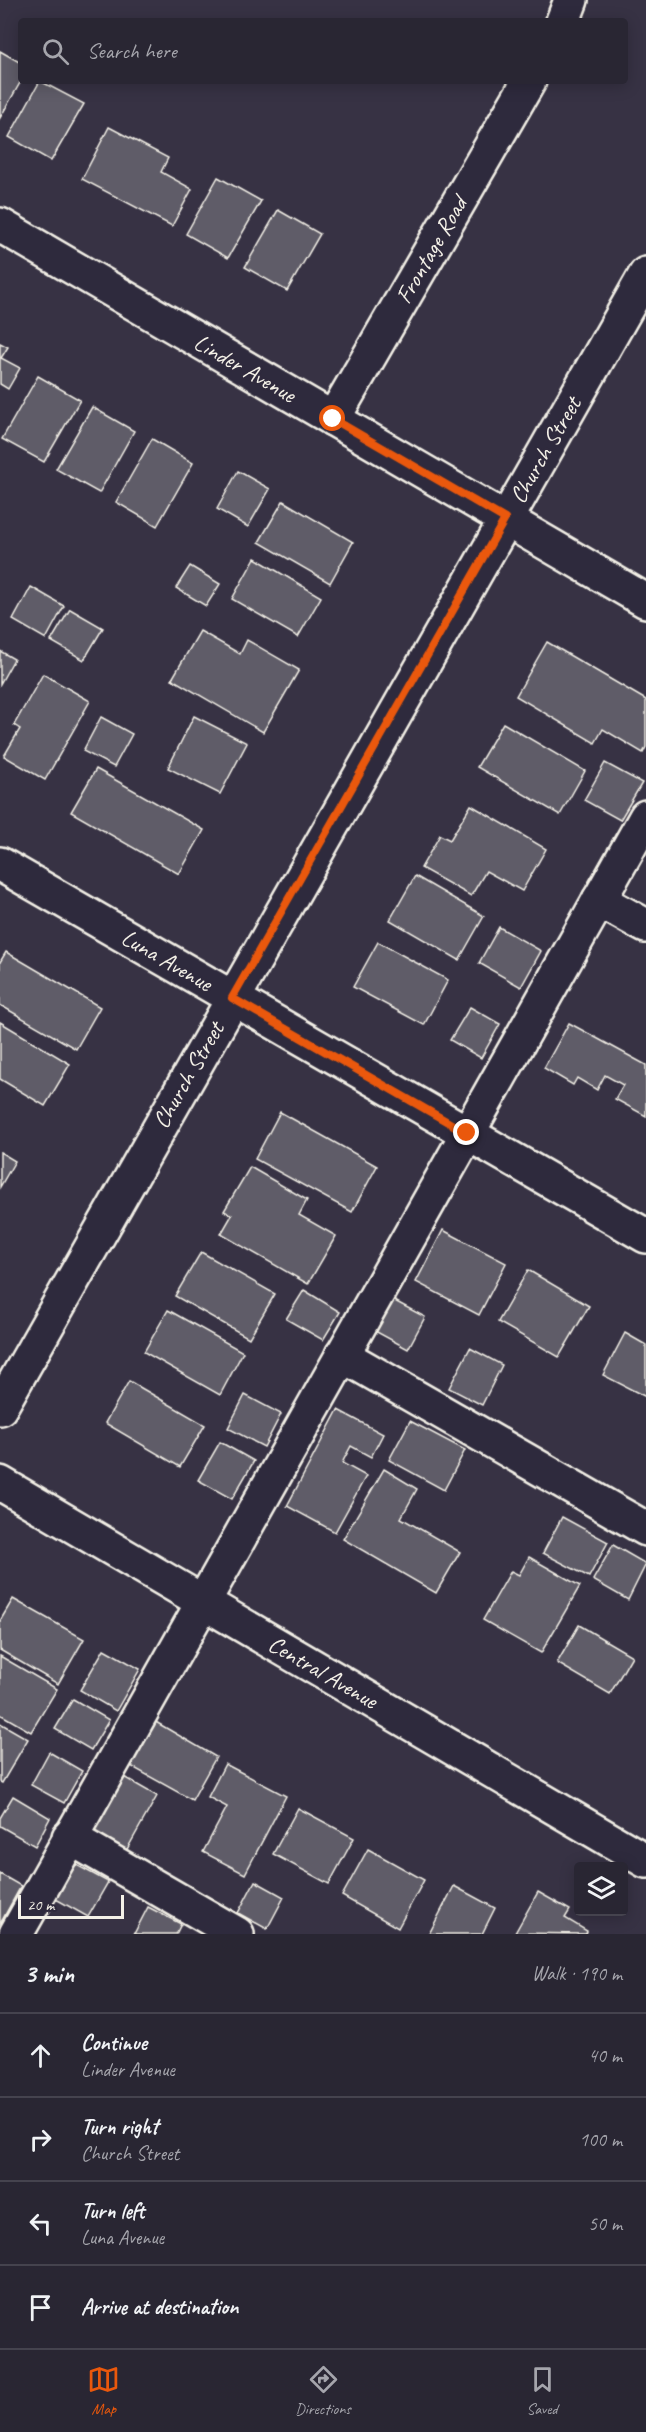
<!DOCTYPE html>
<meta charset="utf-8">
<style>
body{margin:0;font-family:Caveat,sans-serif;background:#35323f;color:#f1f3f6}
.controls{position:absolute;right:18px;bottom:18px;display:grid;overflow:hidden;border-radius:6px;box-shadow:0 3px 15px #0003}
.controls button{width:54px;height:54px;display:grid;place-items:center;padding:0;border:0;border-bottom:2px solid #45434e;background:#292633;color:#f1f3f6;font:30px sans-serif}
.scale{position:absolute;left:18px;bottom:15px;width:106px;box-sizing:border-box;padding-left:6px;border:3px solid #f4f1e8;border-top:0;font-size:16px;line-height:21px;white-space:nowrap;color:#f4f1e8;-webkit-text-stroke:4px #2f2a3d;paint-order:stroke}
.stop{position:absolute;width:18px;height:18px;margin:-14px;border:4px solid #ea580c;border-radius:50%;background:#fff}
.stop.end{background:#ea580c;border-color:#fff;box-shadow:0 2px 6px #0008}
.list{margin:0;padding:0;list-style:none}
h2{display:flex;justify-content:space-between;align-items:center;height:78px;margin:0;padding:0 24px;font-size:26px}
h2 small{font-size:20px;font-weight:400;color:#a5a5ac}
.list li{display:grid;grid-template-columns:39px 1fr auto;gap:18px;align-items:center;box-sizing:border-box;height:84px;padding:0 24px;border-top:2px solid #45434e}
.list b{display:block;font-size:22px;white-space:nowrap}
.list p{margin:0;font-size:20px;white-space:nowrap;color:#a5a5ac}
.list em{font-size:20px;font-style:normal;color:#a5a5ac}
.icon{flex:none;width:33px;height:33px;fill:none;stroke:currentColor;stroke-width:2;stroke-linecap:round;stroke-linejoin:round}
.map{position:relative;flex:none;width:646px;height:1934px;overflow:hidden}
.search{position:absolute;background:#292633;box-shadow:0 3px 15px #0003;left:18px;right:18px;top:18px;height:66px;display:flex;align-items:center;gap:15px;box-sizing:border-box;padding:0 21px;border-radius:6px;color:#a5a5ac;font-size:22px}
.sheet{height:414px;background:#292633}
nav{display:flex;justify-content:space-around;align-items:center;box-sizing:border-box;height:84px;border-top:2px solid #45434e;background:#292633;font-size:16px;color:#a5a5ac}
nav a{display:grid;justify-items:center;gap:3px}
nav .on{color:#ea580c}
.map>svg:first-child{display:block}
.building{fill:#5f5c67;stroke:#f4f1e8;stroke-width:1.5}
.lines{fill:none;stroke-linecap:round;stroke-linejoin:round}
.minor-casing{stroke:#f4f1e8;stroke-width:38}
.major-casing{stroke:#f4f1e8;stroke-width:38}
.minor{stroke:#2f2a3d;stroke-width:33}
.major{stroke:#2f2a3d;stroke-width:33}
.route{stroke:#ea580c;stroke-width:8}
.labels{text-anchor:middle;stroke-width:4.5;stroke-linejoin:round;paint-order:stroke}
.street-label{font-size:24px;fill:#f4f1e8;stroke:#2f2a3d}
</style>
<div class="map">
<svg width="646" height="1934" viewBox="0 0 646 1934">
<rect width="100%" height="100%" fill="#373244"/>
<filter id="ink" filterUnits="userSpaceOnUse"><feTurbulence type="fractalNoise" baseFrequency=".0167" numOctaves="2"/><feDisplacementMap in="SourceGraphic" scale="12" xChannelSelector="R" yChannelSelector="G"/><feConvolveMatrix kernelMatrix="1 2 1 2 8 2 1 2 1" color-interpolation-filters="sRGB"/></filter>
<g filter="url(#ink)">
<g class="building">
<polygon points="0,51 21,63 21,81 0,118"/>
<polygon points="40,81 84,104 51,161 9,137"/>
<polygon points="109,127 168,158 161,172 192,189 172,226 82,179"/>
<polygon points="218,177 261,201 228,258 186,234"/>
<polygon points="278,210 320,234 287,291 245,267"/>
<polygon points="0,343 8,347 1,358 20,368 8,389 0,384"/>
<polygon points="38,376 80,400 44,462 2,439"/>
<polygon points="92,407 134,431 99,493 56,469"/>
<polygon points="152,439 193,463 157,526 116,502"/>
<polygon points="238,471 270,489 248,527 217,509"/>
<polygon points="283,501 353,542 330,583 259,542"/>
<polygon points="255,558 321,597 298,637 232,599"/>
<polygon points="190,566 220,584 206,606 176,588"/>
<polygon points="31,587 64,606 46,639 13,620"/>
<polygon points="70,609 103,628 84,660 51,641"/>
<polygon points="200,631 240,654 247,640 299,670 263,732 172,679"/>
<polygon points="547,642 646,700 646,747 643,753 603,729 595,743 516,696"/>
<polygon points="0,651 14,659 0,684"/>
<polygon points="43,674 90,701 45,780 4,756 20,729 14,725"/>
<polygon points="194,716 247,743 220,794 168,768"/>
<polygon points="101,717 132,734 114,767 83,751"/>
<polygon points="503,723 585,771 560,815 477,767"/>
<polygon points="605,763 642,783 620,820 584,800"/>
<polygon points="96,769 204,830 179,874 71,812"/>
<polygon points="471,805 546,849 522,891 486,871 471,896 421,868 440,835 450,840"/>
<polygon points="415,876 484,916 459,960 390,920"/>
<polygon points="499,927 541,951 521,987 479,963"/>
<polygon points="378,942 448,980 424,1025 353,987"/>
<polygon points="6,952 100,1007 76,1049 0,1005 0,962"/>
<polygon points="470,1007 500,1024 481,1058 450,1040"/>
<polygon points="0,1022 70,1064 45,1106 0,1079"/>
<polygon points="569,1023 646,1065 646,1116 615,1099 623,1085 605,1075 597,1090 577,1078 573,1085 544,1068"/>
<polygon points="280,1112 377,1166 352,1212 255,1159"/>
<polygon points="0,1152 15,1161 0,1187"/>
<polygon points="250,1167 307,1200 299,1215 336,1236 308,1284 221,1234 232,1215 224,1211"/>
<polygon points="443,1230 506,1263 479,1315 416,1282"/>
<polygon points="201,1252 275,1294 249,1338 175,1296"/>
<polygon points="528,1270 589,1306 559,1357 498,1322"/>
<polygon points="304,1290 340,1312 323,1340 286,1319"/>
<polygon points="389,1298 425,1317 408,1349 373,1330"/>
<polygon points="168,1310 243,1352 220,1395 144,1352"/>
<polygon points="625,1333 646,1345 646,1397 603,1375"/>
<polygon points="470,1348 502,1365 482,1405 449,1388"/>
<polygon points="129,1381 205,1425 180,1467 105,1423"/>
<polygon points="245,1395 281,1414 264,1447 228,1428"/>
<polygon points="338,1410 383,1434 371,1457 351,1446 342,1463 366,1476 335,1532 287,1506"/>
<polygon points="410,1421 465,1450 444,1490 389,1460"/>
<polygon points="220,1442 254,1461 232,1499 198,1480"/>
<polygon points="384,1469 417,1489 401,1518 460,1552 436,1593 343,1539"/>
<polygon points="562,1517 608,1542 589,1577 543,1553"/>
<polygon points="613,1545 646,1564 628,1600 593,1580"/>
<polygon points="529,1557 580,1586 541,1653 483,1620 511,1571 519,1575"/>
<polygon points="13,1599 84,1639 58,1684 0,1650 0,1621"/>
<polygon points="579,1625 632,1656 610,1694 557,1663"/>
<polygon points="104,1649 140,1669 116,1711 80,1690"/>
<polygon points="0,1656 57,1689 31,1732 0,1714"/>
<polygon points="73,1699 109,1720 91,1750 55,1729"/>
<polygon points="154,1721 216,1757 192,1800 129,1765"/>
<polygon points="0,1723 28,1739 2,1783 0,1782"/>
<polygon points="49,1752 82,1771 64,1803 31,1785"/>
<polygon points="225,1764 286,1796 245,1874 203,1852 227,1807 208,1797"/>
<polygon points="122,1776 157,1796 126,1851 91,1831"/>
<polygon points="13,1796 50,1818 35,1846 0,1826 0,1818"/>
<polygon points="298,1808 354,1838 329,1884 273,1854"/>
<polygon points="368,1849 424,1880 398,1928 342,1896"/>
<polygon points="73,1863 108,1882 88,1917 54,1898"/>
<polygon points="0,1874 21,1886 0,1924"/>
<polygon points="255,1881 284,1897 267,1929 238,1913"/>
<polygon points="454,1886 495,1908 482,1934 429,1934"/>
<polygon points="538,1892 570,1910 565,1918 587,1931 586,1934 515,1933"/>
<polygon points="148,1907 181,1924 176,1934 134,1934"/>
</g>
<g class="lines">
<g class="minor-casing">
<g id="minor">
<polyline points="563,21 571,0"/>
<polyline points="0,225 646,601"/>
<polyline points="333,419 529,81"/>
<polyline points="0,864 646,1236"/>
<polyline points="599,900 646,926"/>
<polyline points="342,1355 646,1529"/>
<polyline points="0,1408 646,274"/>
<polyline points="69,1837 237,1934"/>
<polyline points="16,1934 646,817"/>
</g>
</g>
<g class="major-casing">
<polyline id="major" points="0,1483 646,1861"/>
</g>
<use href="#minor" class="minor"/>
<use href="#major" class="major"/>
</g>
</g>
<g class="lines" filter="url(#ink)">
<polyline class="route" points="333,419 505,519 232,998 467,1133"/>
</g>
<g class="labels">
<g class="street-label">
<text transform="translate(431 250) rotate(-60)" y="8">Frontage Road</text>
<text transform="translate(245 368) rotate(30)" y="8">Linder Avenue</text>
<text transform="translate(545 450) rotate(-60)" y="8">Church Street</text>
<text transform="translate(167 960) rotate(30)" y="8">Luna Avenue</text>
<text transform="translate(188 1075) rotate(-60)" y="8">Church Street</text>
<text transform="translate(323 1672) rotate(30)" y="8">Central Avenue</text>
</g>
</g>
</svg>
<div class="controls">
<button><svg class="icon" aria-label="layers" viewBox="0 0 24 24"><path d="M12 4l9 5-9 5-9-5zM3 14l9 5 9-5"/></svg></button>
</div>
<div class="scale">20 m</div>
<div class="stop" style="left:333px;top:419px"></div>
<div class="stop end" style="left:467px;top:1133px"></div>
<div class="search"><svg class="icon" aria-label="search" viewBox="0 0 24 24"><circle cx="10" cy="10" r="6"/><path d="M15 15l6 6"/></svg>Search here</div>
</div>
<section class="sheet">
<h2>3 min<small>Walk · 190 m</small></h2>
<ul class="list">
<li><svg class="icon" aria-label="ahead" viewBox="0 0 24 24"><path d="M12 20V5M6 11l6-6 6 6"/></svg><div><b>Continue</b><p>Linder Avenue</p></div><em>40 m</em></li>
<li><svg class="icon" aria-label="right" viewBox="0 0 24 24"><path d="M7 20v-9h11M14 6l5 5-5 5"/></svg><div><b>Turn right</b><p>Church Street</p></div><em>100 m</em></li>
<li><svg class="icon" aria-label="left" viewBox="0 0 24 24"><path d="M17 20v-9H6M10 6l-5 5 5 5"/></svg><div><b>Turn left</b><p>Luna Avenue</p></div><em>50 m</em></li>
<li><svg class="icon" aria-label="arrive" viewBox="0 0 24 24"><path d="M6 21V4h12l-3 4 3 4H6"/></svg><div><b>Arrive at destination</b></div></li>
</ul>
</section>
<nav>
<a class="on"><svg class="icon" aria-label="map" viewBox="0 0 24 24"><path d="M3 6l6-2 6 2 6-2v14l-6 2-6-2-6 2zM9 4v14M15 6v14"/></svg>Map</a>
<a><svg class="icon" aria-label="directions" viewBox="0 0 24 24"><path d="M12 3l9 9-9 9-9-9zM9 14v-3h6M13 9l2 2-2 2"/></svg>Directions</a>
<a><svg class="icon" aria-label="saved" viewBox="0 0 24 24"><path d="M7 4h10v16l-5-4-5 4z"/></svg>Saved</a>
</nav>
